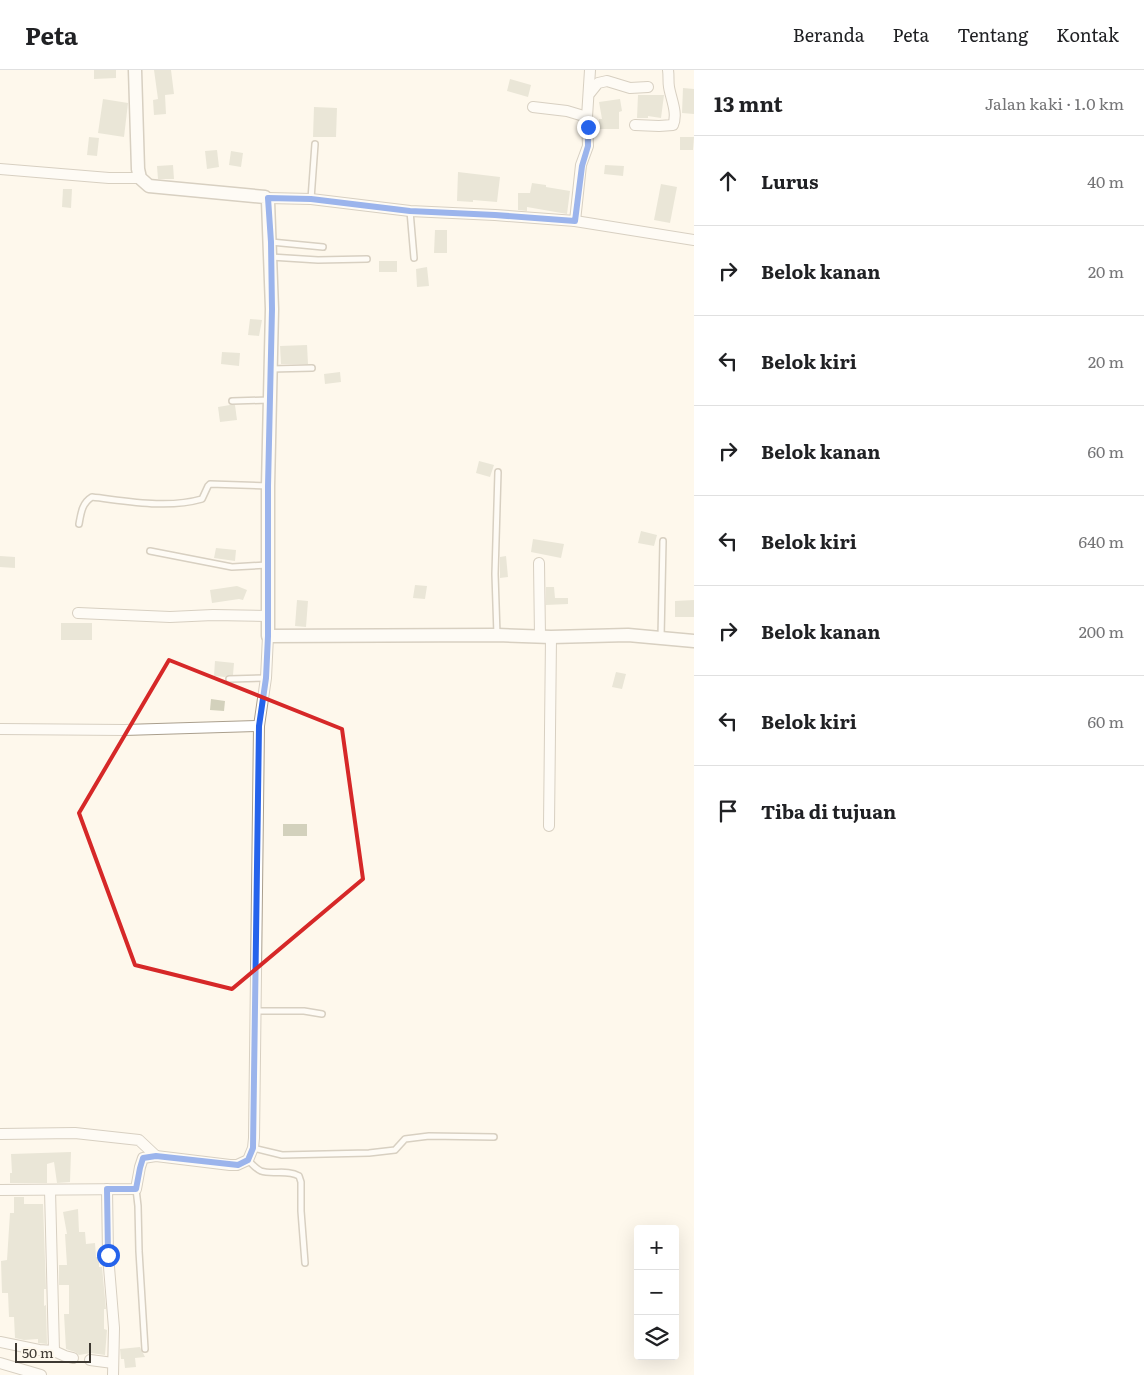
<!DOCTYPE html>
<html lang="id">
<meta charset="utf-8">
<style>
body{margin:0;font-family:Literata,serif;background:#f6f6f6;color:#202124}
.controls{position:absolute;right:15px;bottom:15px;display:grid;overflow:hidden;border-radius:5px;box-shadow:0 5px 20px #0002}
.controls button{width:45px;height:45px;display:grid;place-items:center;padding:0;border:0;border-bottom:1px solid #e0e0e0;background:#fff;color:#202124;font:25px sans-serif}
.scale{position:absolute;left:15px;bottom:12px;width:76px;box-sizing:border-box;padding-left:5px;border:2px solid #3e3932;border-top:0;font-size:14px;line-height:18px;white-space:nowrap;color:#3e3932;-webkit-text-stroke:4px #fef8ec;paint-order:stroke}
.stop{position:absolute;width:15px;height:15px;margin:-11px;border:4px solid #2563eb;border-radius:50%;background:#fff}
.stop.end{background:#2563eb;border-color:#fff;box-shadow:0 1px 5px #0008}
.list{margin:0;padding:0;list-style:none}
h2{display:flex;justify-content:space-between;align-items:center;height:65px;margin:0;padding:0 20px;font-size:21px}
h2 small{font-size:16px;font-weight:400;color:#757577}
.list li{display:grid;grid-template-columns:32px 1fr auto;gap:15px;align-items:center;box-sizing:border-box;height:90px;padding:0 20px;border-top:1px solid #e0e0e0}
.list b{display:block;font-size:19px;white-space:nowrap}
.list em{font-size:16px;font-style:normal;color:#757577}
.icon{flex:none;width:28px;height:28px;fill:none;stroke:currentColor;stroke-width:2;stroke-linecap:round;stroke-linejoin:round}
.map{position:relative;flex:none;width:694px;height:1305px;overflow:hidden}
header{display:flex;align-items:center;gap:30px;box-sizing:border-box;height:70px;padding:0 25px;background:#fff;border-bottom:1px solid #e0e0e0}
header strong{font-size:24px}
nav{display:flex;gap:28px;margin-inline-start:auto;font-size:18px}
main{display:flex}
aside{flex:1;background:#fff}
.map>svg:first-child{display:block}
.building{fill:#d3d1bc}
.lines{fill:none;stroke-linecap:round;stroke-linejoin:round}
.service-casing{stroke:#aa9f8d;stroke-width:8}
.minor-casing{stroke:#aa9f8d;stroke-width:12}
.tertiary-casing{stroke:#aa9f8d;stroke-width:15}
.service{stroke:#fff;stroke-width:5}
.minor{stroke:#fff;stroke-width:10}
.tertiary{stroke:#fff;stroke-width:12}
.route{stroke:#2563eb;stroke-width:6}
.marked{fill:none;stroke:#d62828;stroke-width:4;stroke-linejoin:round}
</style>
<header>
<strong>Peta</strong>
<nav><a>Beranda</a><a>Peta</a><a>Tentang</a><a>Kontak</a></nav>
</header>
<main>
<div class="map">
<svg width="694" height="1305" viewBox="0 0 694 1305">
<rect width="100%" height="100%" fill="#fef8ec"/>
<g class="building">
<polygon points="94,0 116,0 116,8 94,9"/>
<polygon points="154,0 171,0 174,24 165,25 166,44 154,45 153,30 158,29"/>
<polygon points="510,9 531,15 528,27 507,21"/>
<polygon points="683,18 694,19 694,44 682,43"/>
<polygon points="638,25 664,25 661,48 648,46 648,48 637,48"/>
<polygon points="103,29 128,33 124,67 98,63"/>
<polygon points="620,29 622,41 619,42 619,59 599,59 599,49 602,49 599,32"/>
<polygon points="314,37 337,38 336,67 313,67"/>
<polygon points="89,67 99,68 97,86 87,85"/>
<polygon points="680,67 694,67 693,80 680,80"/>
<polygon points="217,80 219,97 207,99 205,81"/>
<polygon points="231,81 243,83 241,97 229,95"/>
<polygon points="173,95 174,109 158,109 157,96"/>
<polygon points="605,95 624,96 623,106 604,104"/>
<polygon points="458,102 500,107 497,132 473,130 473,132 457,131"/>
<polygon points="532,113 546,115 546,117 570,121 567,144 527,137 527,141 518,140 518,123 530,123"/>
<polygon points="661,114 677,117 670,153 654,150"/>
<polygon points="63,119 72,119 71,138 62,137"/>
<polygon points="435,160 447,160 447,183 434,183"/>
<rect x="379" y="191" width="18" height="11"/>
<polygon points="427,197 429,216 417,217 416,199"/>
<polygon points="250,249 262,250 259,266 248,265"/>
<polygon points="307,275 308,294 281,294 280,276"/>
<polygon points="222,282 240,283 239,296 221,294"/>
<polygon points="340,302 341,312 325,314 324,304"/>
<polygon points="230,335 235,335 237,350 220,352 218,337"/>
<polygon points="479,391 494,395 490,407 476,403"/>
<polygon points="641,461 657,465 654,476 638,473"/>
<polygon points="533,469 564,474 561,488 531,482"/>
<polygon points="216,478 236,480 235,491 214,488"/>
<polygon points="0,486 15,487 15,498 0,497"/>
<polygon points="506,486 508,507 500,508 500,487"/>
<polygon points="415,515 427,516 425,529 413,528"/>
<polygon points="237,516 247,520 243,530 239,529 212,533 210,520"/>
<polygon points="546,517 554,517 555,528 568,528 568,534 546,535"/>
<polygon points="297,530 308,531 306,557 295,556"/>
<polygon points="694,530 694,547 675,547 675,531"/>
<rect x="61" y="553" width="31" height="17"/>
<polygon points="215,591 234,593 233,605 227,605 225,607 214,606"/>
<polygon points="616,602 626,604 622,619 612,617"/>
<polygon points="211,629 225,631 224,641 210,640"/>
<rect x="283" y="754" width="24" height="12"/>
<polygon points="71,1082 70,1112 57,1113 54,1092 47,1094 47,1113 10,1113 10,1103 12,1103 11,1084"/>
<polygon points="14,1127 24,1127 24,1134 43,1134 46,1219 44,1219 44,1236 46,1235 47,1274 38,1273 38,1269 24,1270 15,1268 14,1247 9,1247 8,1223 2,1223 1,1191 7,1190 10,1143 14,1143"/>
<polygon points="78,1139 79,1162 85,1162 86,1174 95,1173 96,1187 99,1187 99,1197 102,1197 106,1239 104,1239 104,1259 107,1260 105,1285 91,1283 79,1285 75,1282 66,1279 64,1244 69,1244 69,1215 59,1215 59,1195 67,1195 65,1164 67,1164 63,1142"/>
<polygon points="140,1277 145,1287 135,1288 136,1297 125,1298 124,1289 121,1289 120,1279"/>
</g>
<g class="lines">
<g class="service-casing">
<g id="service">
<polyline points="311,129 315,74"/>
<polyline points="410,141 414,188"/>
<polyline points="271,172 323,177"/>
<polyline points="271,187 318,190 367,189"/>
<polyline points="271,299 312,298"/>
<polyline points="232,331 269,330"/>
<path d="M79,454C81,443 82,433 92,427C127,431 167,439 202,429L208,416L210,414L268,416"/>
<polyline points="150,481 232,497 267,495"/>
<polyline points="497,565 495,504 498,402"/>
<polyline points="661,567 663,471"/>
<polyline points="229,609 266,608"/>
<polyline points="255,941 304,941 322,944"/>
<polyline points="253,1078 282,1085 369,1083 395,1080 405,1069 429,1066 494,1067"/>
<path d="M248,1090C252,1094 256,1099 261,1101C272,1105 287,1099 299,1106L301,1112V1141L305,1193"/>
<polyline points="136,1119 138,1136 139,1181 145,1279"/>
</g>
</g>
<g class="minor-casing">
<g id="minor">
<polyline points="590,23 598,13 607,11 630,18 648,17"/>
<polyline points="533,37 567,41 587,47"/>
<path d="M635,55L659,56L673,55C678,43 671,29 669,17C668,12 669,6 668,0"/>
<polyline points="0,99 109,108 140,108"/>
<polyline points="268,128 311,129 410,141 495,145 575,151 694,170"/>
<polyline points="575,151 581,95 588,76 587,47 590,0"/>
<polyline points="539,493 540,567"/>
<polyline points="78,543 170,547 213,545 268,546"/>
<polyline points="0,659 124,660 259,656"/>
<polyline points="549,756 551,567"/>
<polyline points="0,1064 75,1063 139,1070 156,1086"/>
<polyline points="107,1119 108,1185 114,1258 113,1305"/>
<polyline points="0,1120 136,1119 140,1097 143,1088 156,1086 230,1095 237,1095 248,1090 253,1078 254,1068 259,656 266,608 268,566"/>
<polyline points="0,1272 39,1280 54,1281 50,1120"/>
<polyline points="54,1281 65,1286 73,1288"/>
<polyline points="90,1290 113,1293"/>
<polyline points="0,1293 41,1305"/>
</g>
</g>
<g class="tertiary-casing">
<polyline id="tertiary" points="135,0 138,99 140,108 149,116 265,127 268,131 272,239 268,416 268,566 497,565 551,567 628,565 694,571"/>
</g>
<use href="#service" class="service"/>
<use href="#minor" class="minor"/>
<use href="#tertiary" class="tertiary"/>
</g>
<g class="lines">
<polyline class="route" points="108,1185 107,1119 136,1119 140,1098 143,1088 156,1086 238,1095 248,1090 253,1078 259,656 266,608 268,566 268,416 272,239 271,172 268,128 311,129 410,141 495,145 575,151 582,96 588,76 588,57"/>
</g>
<path d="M0 0H694V1305H0ZM169,590L342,659L363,809L232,919L135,895L79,743Z" fill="#fef8ec" fill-opacity=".55" fill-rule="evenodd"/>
<path class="marked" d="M169,590L342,659L363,809L232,919L135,895L79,743Z"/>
</svg>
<div class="controls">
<button>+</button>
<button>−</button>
<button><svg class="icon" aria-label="layers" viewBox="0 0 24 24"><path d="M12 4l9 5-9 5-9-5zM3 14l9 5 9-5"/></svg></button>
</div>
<div class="scale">50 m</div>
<div class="stop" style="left:108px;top:1185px"></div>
<div class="stop end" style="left:588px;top:57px"></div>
</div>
<aside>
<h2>13 mnt<small>Jalan kaki · 1.0 km</small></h2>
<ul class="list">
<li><svg class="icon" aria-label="ahead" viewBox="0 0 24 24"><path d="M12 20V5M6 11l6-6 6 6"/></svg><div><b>Lurus</b></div><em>40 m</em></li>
<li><svg class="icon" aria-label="right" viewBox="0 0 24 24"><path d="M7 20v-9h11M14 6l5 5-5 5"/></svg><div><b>Belok kanan</b></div><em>20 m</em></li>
<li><svg class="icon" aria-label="left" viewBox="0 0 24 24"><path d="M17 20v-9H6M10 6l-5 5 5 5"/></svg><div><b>Belok kiri</b></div><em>20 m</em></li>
<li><svg class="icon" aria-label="right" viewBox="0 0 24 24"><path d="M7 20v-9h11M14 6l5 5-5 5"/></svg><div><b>Belok kanan</b></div><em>60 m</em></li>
<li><svg class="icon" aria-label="left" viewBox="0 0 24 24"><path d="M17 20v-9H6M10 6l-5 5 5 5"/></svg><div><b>Belok kiri</b></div><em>640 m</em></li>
<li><svg class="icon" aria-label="right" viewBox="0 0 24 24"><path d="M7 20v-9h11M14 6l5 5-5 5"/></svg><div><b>Belok kanan</b></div><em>200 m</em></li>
<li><svg class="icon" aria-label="left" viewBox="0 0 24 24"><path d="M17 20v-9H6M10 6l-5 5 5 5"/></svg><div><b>Belok kiri</b></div><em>60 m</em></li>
<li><svg class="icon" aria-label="arrive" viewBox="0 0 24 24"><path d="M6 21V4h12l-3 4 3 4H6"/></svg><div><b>Tiba di tujuan</b></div></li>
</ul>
</aside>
</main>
